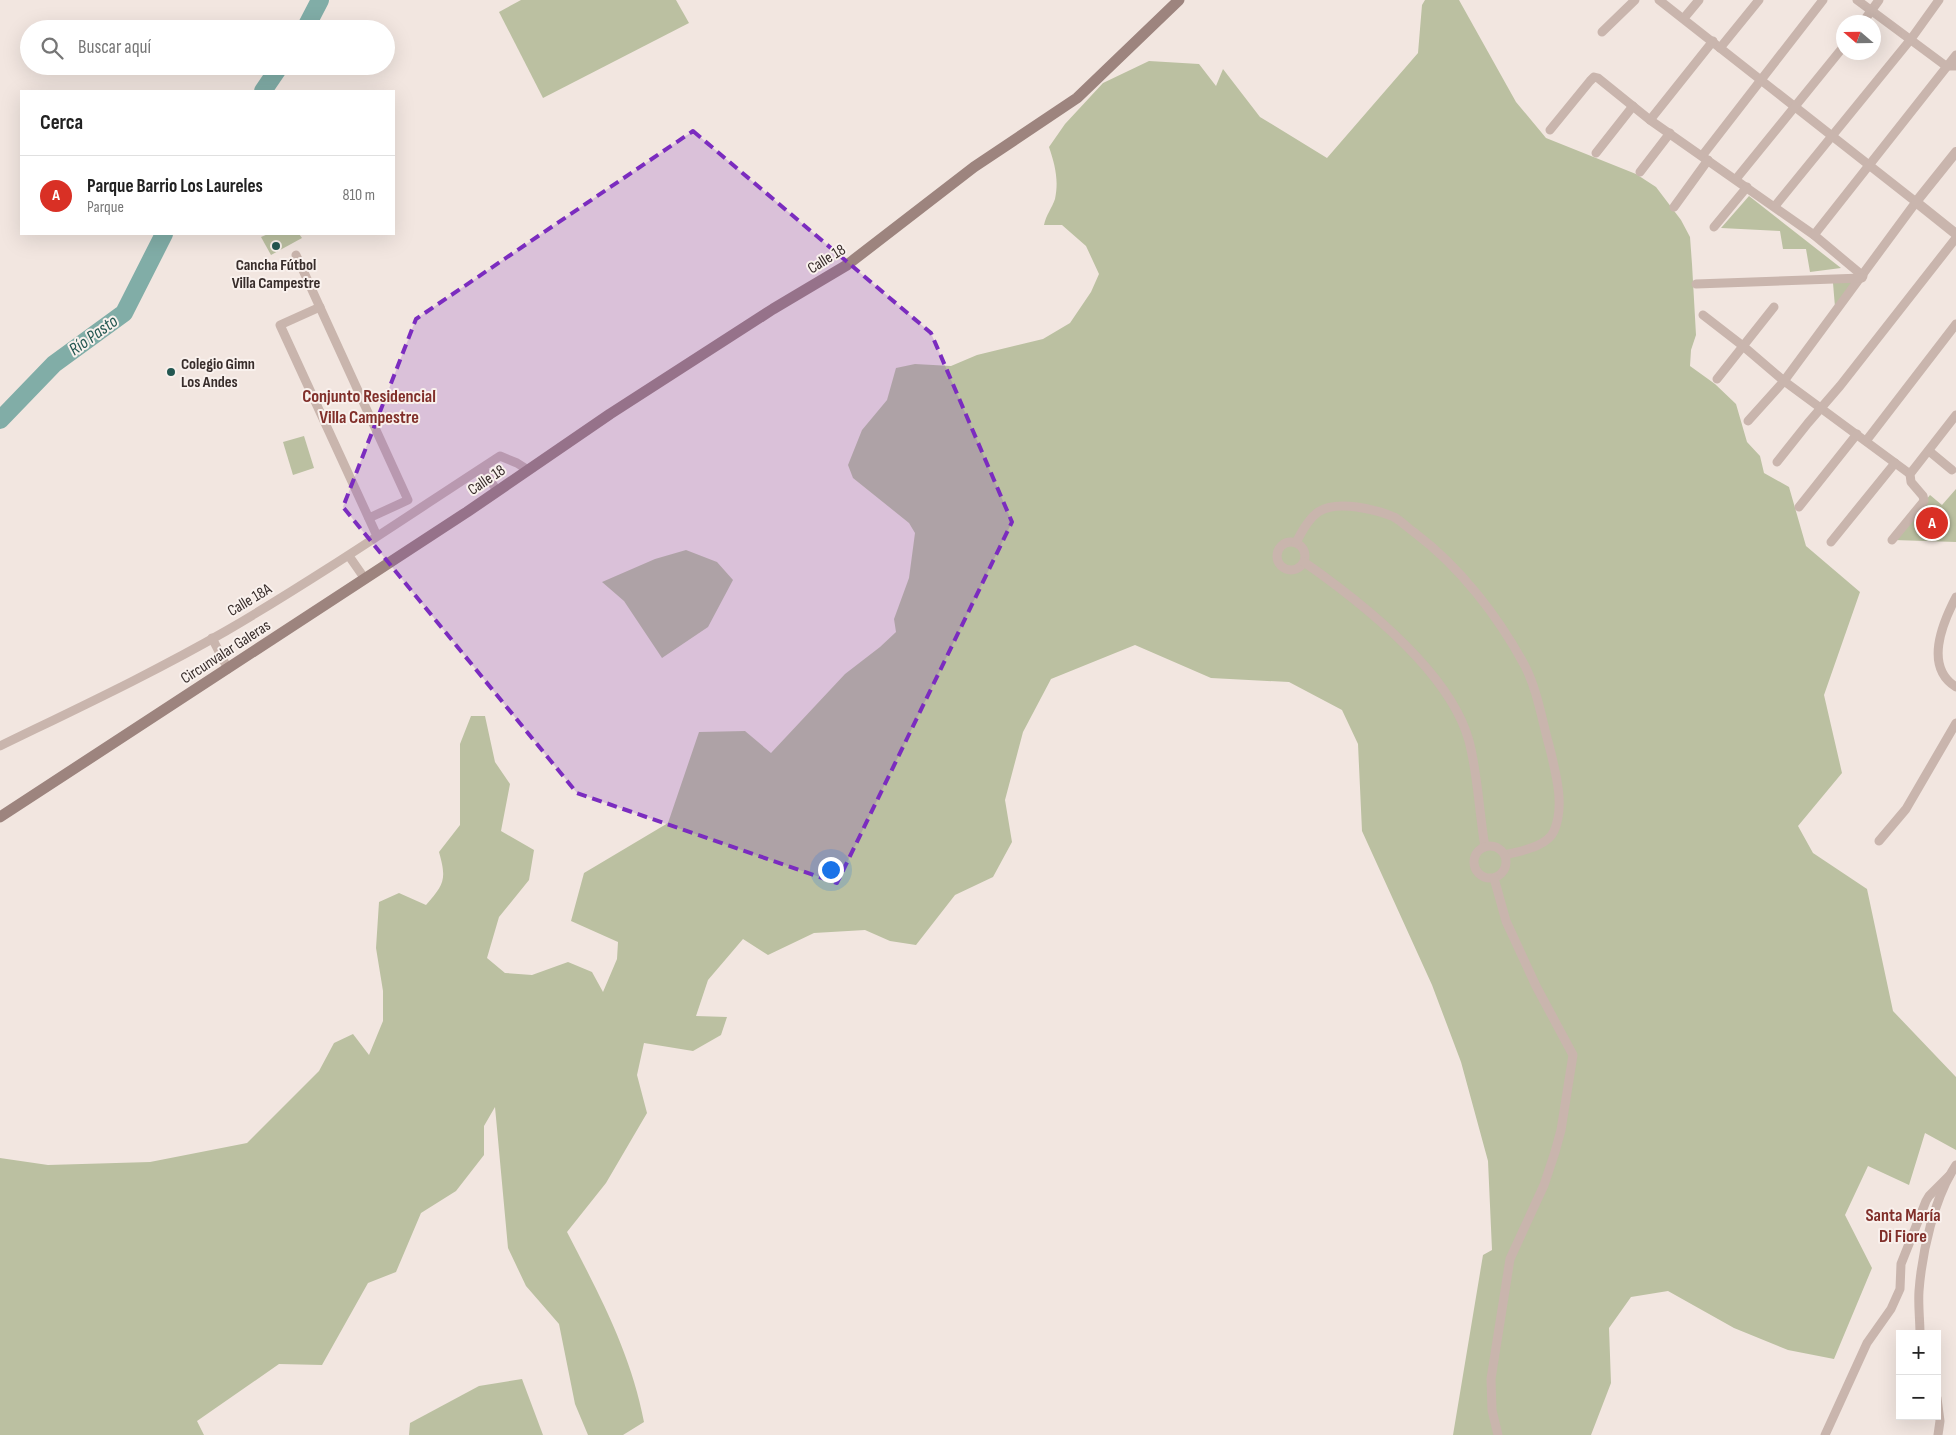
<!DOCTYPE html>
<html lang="es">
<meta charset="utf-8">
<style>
body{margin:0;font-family:"Sofia Sans Condensed",sans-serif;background:#f6f6f6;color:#222}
.controls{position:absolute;right:15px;bottom:15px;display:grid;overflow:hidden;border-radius:0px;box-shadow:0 5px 20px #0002}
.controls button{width:45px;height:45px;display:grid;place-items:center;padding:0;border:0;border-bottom:1px solid #e0e0e0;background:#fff;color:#222;font:25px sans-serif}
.compass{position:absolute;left:1836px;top:15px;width:45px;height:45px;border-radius:50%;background:#fff;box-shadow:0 5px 20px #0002;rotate:290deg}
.you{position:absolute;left:830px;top:869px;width:18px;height:18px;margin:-12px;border:4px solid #fff;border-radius:50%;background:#1a73e8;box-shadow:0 0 0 8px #1a73e833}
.badge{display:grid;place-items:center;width:32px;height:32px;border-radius:50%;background:#d93025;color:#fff;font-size:16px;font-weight:700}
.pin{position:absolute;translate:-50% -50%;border:2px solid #fff;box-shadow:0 1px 5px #0006}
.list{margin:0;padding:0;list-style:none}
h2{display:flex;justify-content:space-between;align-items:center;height:65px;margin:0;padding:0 20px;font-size:21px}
h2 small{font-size:16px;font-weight:400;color:#767676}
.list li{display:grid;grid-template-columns:32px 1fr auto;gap:15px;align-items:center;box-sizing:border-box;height:80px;padding:0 20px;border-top:1px solid #e0e0e0}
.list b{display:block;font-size:19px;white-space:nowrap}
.list p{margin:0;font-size:16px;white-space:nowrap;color:#767676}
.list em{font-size:16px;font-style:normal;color:#767676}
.icon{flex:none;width:28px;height:28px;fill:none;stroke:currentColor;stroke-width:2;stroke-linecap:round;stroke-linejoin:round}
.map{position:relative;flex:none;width:1956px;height:1435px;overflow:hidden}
.search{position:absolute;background:#fff;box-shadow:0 5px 20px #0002;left:20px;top:20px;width:375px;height:55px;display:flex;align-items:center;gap:12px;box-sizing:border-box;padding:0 18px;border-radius:28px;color:#767676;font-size:19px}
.panel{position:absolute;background:#fff;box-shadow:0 5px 20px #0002;left:20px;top:90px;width:375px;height:145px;border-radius:0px}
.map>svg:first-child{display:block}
.green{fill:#bbc0a1}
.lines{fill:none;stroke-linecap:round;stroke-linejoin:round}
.river{stroke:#81ada7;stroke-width:18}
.minor{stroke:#c9b5ad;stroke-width:9}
.tertiary{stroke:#c9b5ad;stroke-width:10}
.secondary{stroke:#9d847e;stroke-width:11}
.marked{fill:#7b2cbf;fill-opacity:0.2;stroke:#7b2cbf;stroke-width:4;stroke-dasharray:10 6;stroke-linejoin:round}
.poi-dot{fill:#235751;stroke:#f9f1ed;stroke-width:2}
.labels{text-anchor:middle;stroke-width:4;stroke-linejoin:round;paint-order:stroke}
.street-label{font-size:16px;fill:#382d2b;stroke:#f9f1ed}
.poi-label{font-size:16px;font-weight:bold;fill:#382d2b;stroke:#f9f1ed}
.water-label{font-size:18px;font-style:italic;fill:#235751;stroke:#f9f1ed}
.neighbourhood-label{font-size:18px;font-weight:bold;fill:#812f2a;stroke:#f9f1ed}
</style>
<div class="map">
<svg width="1956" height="1435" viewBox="0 0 1956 1435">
<rect width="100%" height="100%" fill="#f2e6e0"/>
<g class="green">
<polygon points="521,0 676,0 689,23 543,98 499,12"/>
<path d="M1425,0H1459L1516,102L1546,138L1636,174L1656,187L1681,220L1690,237L1692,264L1696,335L1691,350L1690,366L1715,384L1736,404L1747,442L1760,456L1764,473L1789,487L1806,546L1860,592L1824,695L1842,773L1798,826L1813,853L1867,889L1893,1011L1956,1077V1150L1925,1133L1909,1185L1868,1166L1845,1215L1872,1268L1834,1359L1788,1350L1734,1328L1668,1291L1631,1297L1609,1328L1611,1383L1591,1435H1453L1483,1255L1492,1250L1488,1161L1461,1062L1432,985L1362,831L1358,744L1342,710L1289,682L1211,678L1135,645L1051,679L1023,732L1005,800L1012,842L993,877L955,895L916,945L890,941L865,930L814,933L768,955L743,939L708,980L696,1016L727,1017L721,1035L693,1051L644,1043L637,1075L647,1113L606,1183L567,1232C599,1294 631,1353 644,1422L623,1435H588L575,1404L559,1324L526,1286L508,1248L495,1107L484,1126V1155L456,1191L421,1213L396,1272L368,1283L322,1365L279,1364L197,1421L204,1435H0V1158L48,1165L150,1162L247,1143L319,1071L334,1043L353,1034L369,1055L383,1021V991L376,948L379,902L399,893L426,905C444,884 447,880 439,852L460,825V744L471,716H485L495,762L510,784L501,831L534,850L529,880L499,917L487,958L505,973L532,975L568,962L592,972L603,992L617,959L618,942L571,921L584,873L668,823L699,732L745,731L771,753L845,674L880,647L896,632L894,619L909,578L915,533L909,523L853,478L848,465L862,430L887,400L896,368L915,364L951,366L977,355L1043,339L1070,323L1091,292L1099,274L1086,246L1062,225H1044C1046,215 1052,208 1055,199C1059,180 1055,165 1049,147L1065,124L1103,83L1149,61L1199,64L1216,86L1223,69L1260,117L1327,158L1418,53L1422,5Z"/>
<polygon points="1749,196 1841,268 1810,272 1806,249 1783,249 1780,231 1721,228"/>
<polygon points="268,234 299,234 302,238 271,255 261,237"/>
<polygon points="1855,281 1835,307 1833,283"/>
<polygon points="304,436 314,468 293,475 283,442"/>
<polygon points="1956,489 1956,542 1894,540 1930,495 1942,505"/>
<polygon points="686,550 717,562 733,580 708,627 662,658 624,601 602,582 655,559"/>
<polygon points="522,1379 543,1435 409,1435 410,1423 479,1386"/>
</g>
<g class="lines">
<g class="river">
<polyline points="305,29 320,0"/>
<polyline points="263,91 280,66"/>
<polyline points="0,420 54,364 124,313 164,234"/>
</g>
<g class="minor">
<polyline points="1659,0 1916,202 1784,381 1748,421"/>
<polyline points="1857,0 1946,66 1956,66"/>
<polyline points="1684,18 1699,0"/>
<polyline points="1863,22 1879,0"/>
<polyline points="1602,32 1635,0"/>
<polyline points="1720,48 1759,0"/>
<polyline points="1650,120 1713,41"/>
<polyline points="1550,130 1590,81 1594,77 1598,78 1650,120 1814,235 1863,276"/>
<polyline points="1596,153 1633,106"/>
<polyline points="1702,156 1823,0"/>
<polyline points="1640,172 1670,133"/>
<polyline points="1736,179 1844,46"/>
<polyline points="1775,206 1911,39 1939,0"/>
<polyline points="1674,207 1708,160"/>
<polyline points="1714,227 1747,187"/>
<polyline points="1814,235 1956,55"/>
<polyline points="296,255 408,500 369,518"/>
<polyline points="1696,284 1862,278"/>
<polyline points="320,307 280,325 377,536"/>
<polyline points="1703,315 1743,346 1784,381 1910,474"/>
<polyline points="1717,379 1774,307"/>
<polyline points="1866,441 1956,324"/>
<polyline points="1929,451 1952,470"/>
<polyline points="1777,462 1808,423 1840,386 1956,238"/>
<polyline points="483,468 497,491"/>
<polyline points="1799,507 1857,434"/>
<polyline points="1892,540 1924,501 1923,496 1911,482 1910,474 1956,415"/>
<circle cx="1291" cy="556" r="14"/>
<polyline points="1831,542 1895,463"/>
<path d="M1296,543C1311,512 1322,502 1357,507C1369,509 1383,512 1394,517C1401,521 1408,528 1415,533C1460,567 1498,616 1525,666C1538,692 1542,721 1550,749C1556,774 1565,806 1554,831C1547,847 1520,851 1505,855"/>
<polyline points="349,556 365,579"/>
<path d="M1304,562C1361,602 1450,672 1469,741C1478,775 1479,812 1485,847"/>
<path d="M1956,597C1942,624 1924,667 1956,687"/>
<polyline points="212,638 228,669"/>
<path d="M0,746C76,709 153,673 226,631C320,576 409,515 500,456L517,463L528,470"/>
<polyline points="1879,841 1906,809 1956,723"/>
<circle cx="1490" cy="862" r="16"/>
<polyline points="1494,878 1506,921 1536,986 1573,1055 1561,1130 1555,1152 1544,1185 1510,1259 1491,1379 1492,1410 1498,1435"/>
<path d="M1920,1334C1920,1320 1918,1305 1919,1291C1922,1252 1934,1198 1956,1165"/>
<polyline points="1937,1398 1940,1421 1938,1435"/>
<polyline points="1825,1435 1867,1343 1891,1309 1900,1289 1901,1264 1926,1201 1929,1196 1949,1176"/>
</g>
<polyline class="tertiary" points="1956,152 1916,202 1956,234"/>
<polyline class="secondary" points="0,817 467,512 610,414 773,309 847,265 974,167 1077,98 1179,0"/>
</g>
<path class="marked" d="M693,131L931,333L1012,522L837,883L577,793L343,507L416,319Z"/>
<g class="poi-dot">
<circle cx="276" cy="246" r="5"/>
<circle cx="171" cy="372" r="5"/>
</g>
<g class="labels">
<g class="street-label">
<text transform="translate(826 258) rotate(-32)" y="6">Calle 18</text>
<text transform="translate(486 479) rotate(-34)" y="6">Calle 18</text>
<text transform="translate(249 599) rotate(-31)" y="6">Calle 18A</text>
<text transform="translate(225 651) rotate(-33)" y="6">Circunvalar Galeras</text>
</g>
<g class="poi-label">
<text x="276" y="270">Cancha Fútbol<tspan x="276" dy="18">Villa Campestre</tspan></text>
<text x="181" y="369" text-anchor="start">Colegio Gimn<tspan x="181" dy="18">Los Andes</tspan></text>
</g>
<g class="water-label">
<text transform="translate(93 335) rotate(-36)" y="6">Río Pasto</text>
</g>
<g class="neighbourhood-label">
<text x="369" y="402">Conjunto Residencial<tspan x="369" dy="21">Villa Campestre</tspan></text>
<text x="1903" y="1221">Santa María<tspan x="1903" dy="21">Di Fiore</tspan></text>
</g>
</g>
</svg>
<div class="controls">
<button>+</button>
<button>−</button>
</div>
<svg class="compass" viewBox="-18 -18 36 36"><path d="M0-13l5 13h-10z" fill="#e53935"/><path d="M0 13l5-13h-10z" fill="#767676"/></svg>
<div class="you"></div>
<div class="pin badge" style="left:1932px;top:523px">A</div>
<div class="search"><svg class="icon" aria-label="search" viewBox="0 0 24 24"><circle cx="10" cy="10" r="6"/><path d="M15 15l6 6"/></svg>Buscar aquí</div>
<section class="panel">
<h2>Cerca<small></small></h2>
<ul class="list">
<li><span class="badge">A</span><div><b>Parque Barrio Los Laureles</b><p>Parque</p></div><em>810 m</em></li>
</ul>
</section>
</div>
